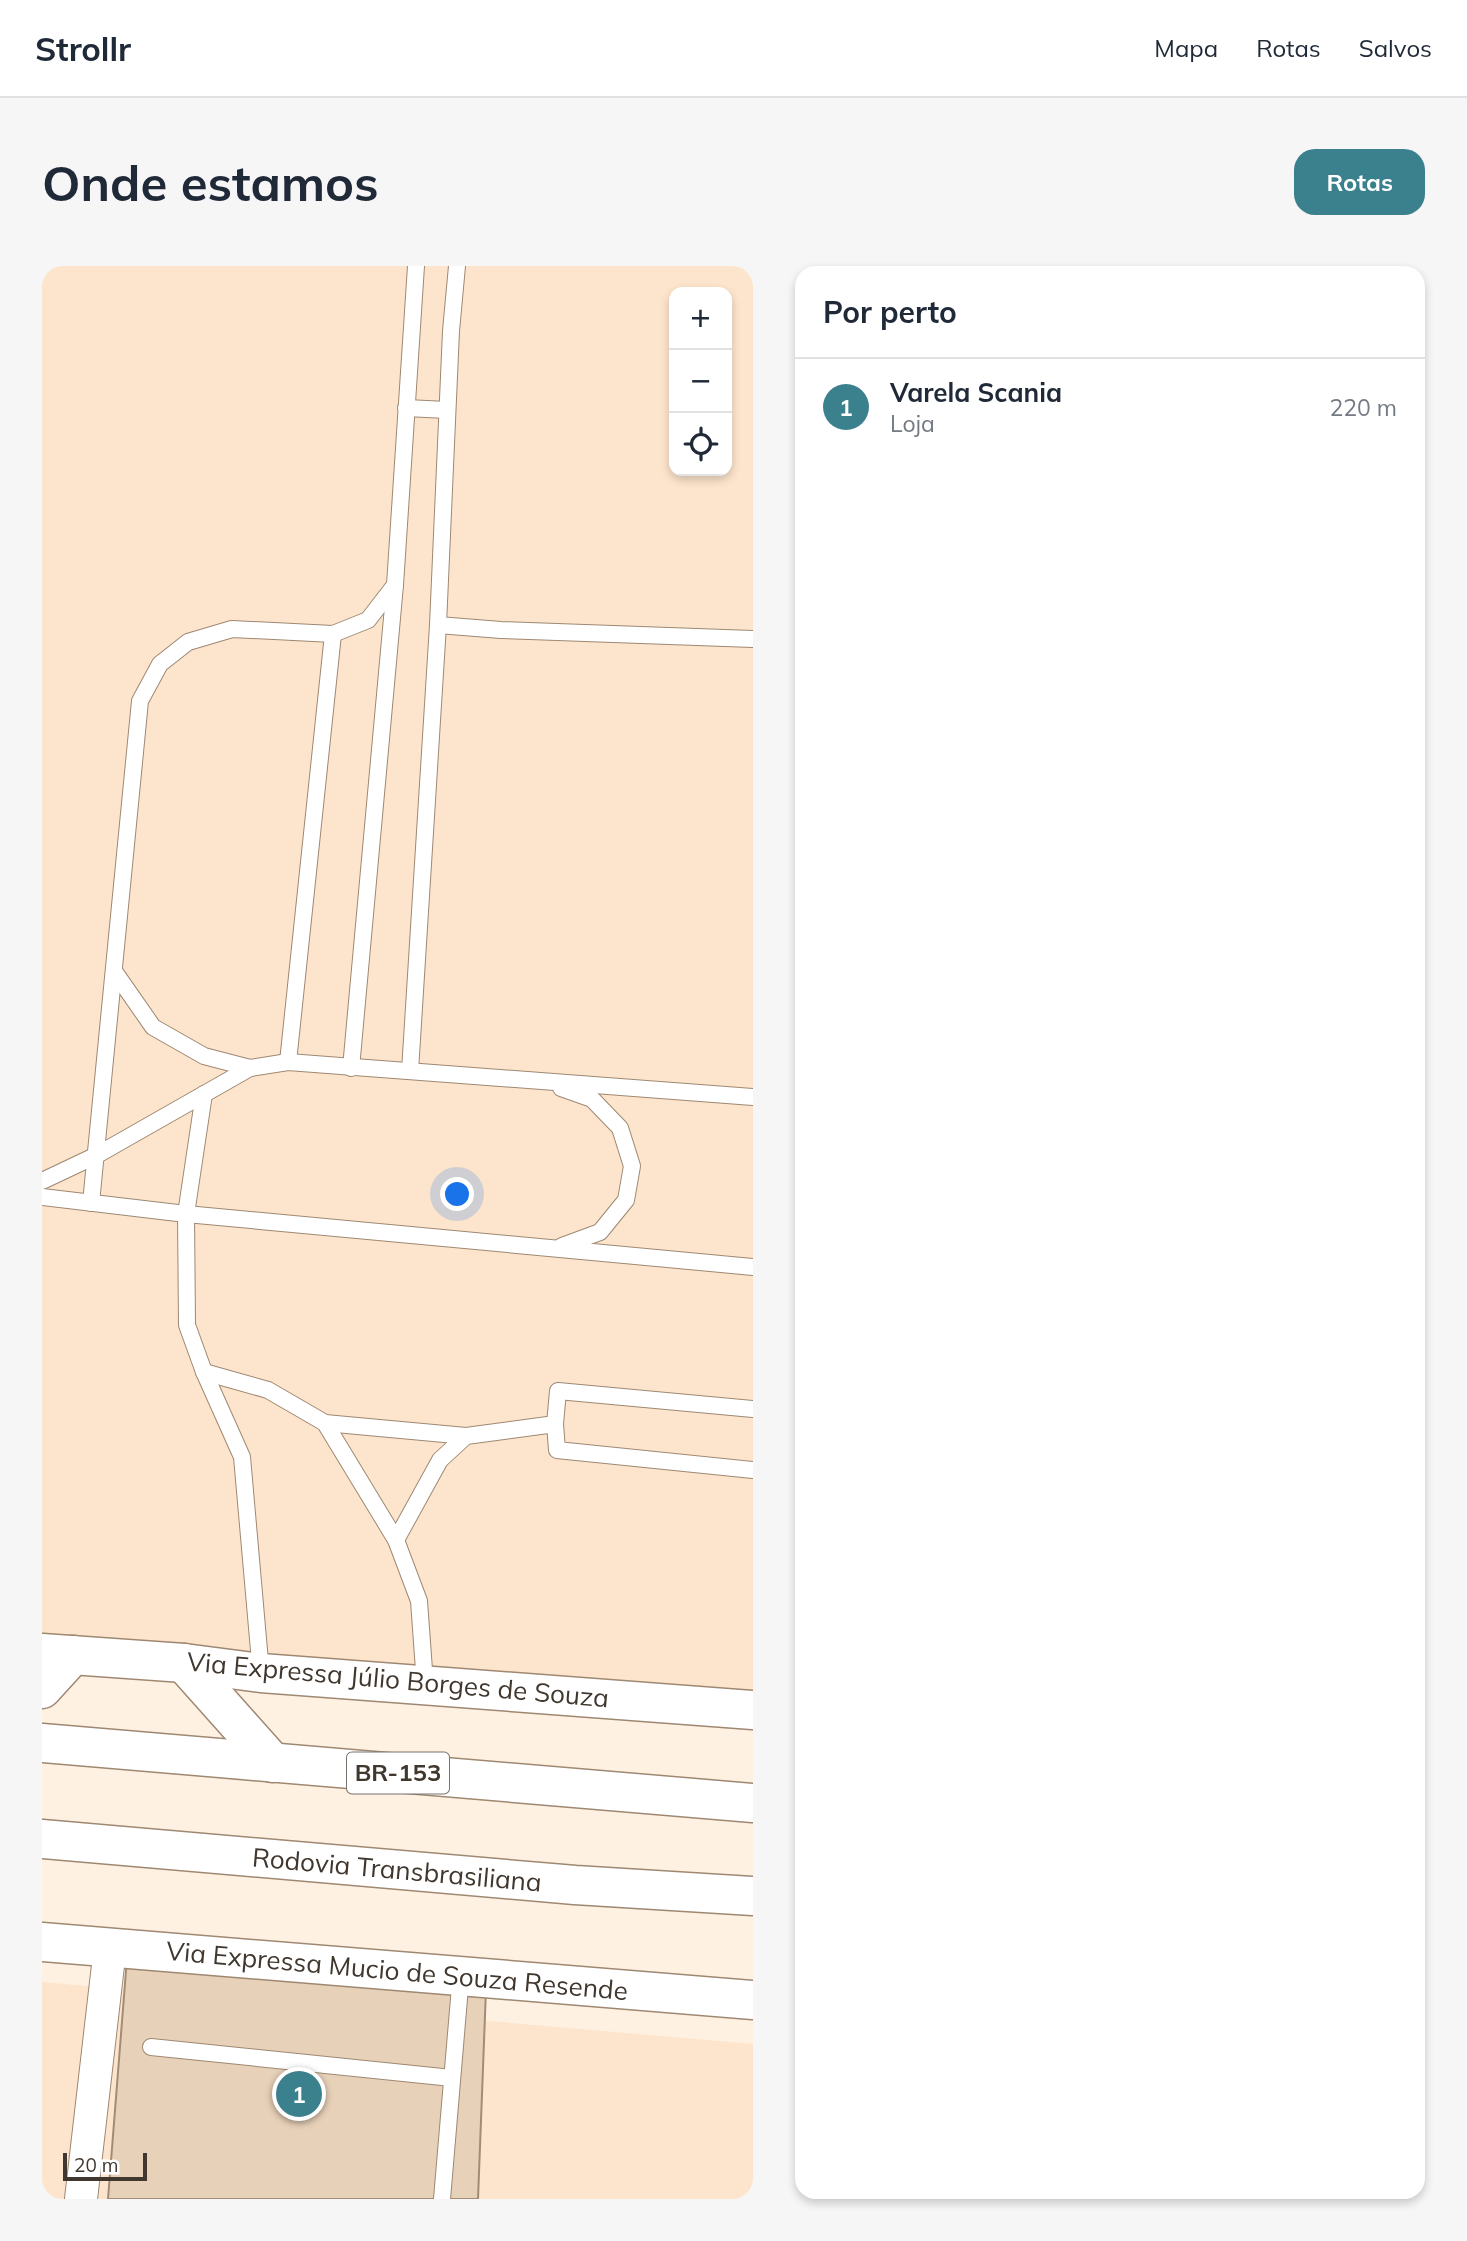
<!DOCTYPE html>
<html lang="pt">
<meta charset="utf-8">
<style>
body{margin:0;font-family:Mulish,sans-serif;background:#f6f6f7;color:#1f2937}
.controls{position:absolute;right:21px;top:21px;display:grid;overflow:hidden;border-radius:14px;box-shadow:0 4px 10px #0003}
.controls button{width:63px;height:63px;display:grid;place-items:center;padding:0;border:0;border-bottom:2px solid #e0e1e3;background:#fff;color:#1f2937;font:35px sans-serif}
.scale{position:absolute;left:21px;bottom:18px;width:84px;box-sizing:border-box;padding-left:7px;border:4px solid #40372e;border-top:0;font-size:19px;line-height:24px;white-space:nowrap;color:#40372e;-webkit-text-stroke:5px #fff;paint-order:stroke}
.you{position:absolute;left:416px;top:929px;width:24px;height:24px;margin:-18px;border:5px solid #fff;border-radius:50%;background:#1a73e8;box-shadow:0 0 0 10px #1a73e833}
.badge{display:grid;place-items:center;width:46px;height:46px;border-radius:50%;background:#3b808d;color:#fff;font-size:23px;font-weight:700}
.pin{position:absolute;translate:-50% -50%;border:4px solid #fff;box-shadow:0 2px 7px #0006}
.list{margin:0;padding:0;list-style:none}
h2{display:flex;justify-content:space-between;align-items:center;height:91px;margin:0;padding:0 28px;font-size:30px}
h2 small{font-size:23px;font-weight:400;color:#747a83}
.list li{display:grid;grid-template-columns:46px 1fr auto;gap:21px;align-items:center;box-sizing:border-box;height:98px;padding:0 28px;border-top:2px solid #e0e1e3}
.list b{display:block;font-size:26px;white-space:nowrap}
.list p{margin:0;font-size:23px;white-space:nowrap;color:#747a83}
.list em{font-size:23px;font-style:normal;color:#747a83}
.icon{flex:none;width:38px;height:38px;fill:none;stroke:currentColor;stroke-width:2;stroke-linecap:round;stroke-linejoin:round}
.map{position:relative;flex:none;width:711px;height:1933px;overflow:hidden;border-radius:21px}
header{display:flex;align-items:center;gap:42px;box-sizing:border-box;height:98px;padding:0 35px;background:#fff;border-bottom:2px solid #e0e1e3}
header strong{font-size:33px}
nav{display:flex;gap:38px;margin-inline-start:auto;font-size:24px}
.intro{display:flex;align-items:center;justify-content:space-between;box-sizing:border-box;height:168px;padding:0 42px}
h1{margin:0;font-size:49px}
.button{padding:18px 32px;border-radius:21px;background:#3b808d;color:#fff;font-size:24px;font-weight:700}
main{display:flex;gap:42px;padding:0 42px}
aside{flex:1;background:#fff;border-radius:21px;box-shadow:0 4px 10px #0003}
.map>svg:first-child{display:block}
.built{fill:#fde5cd;fill-rule:evenodd}
.building{fill:#e8d1b9;stroke:#a28c76;stroke-width:2}
.lines{fill:none;stroke-linecap:round;stroke-linejoin:round}
.lane-casing{stroke:#9e8872;stroke-width:18}
.street-casing{stroke:#9e8872;stroke-width:34}
.secondary-casing{stroke:#9e8872;stroke-width:41}
.highway-casing{stroke:#9e8872;stroke-width:41}
.lane{stroke:#fff;stroke-width:16}
.street{stroke:#fff;stroke-width:32}
.secondary{stroke:#fff;stroke-width:38}
.highway{stroke:#fff;stroke-width:38}
.labels{text-anchor:middle;stroke-width:6;stroke-linejoin:round;paint-order:stroke}
.shield{fill:#fff;stroke:#79736d;stroke-width:2}
.shield-label{font-size:24px;font-weight:bold;fill:#40372e}
.street-label{font-size:26px;fill:#40372e;stroke:#fff}
</style>
<header>
<strong>Strollr</strong>
<nav><a>Mapa</a><a>Rotas</a><a>Salvos</a></nav>
</header>
<div class="intro"><h1>Onde estamos</h1><a class="button">Rotas</a></div>
<main>
<div class="map">
<svg width="711" height="1933" viewBox="0 0 711 1933">
<rect width="100%" height="100%" fill="#fff1e2"/>
<g class="built">
<path d="M0,0H711V1433L0,1372ZM632,26H685V205H632Z"/>
<polygon points="0,1716 711,1778 711,1933 0,1933"/>
</g>
<polygon class="building" points="85,1692 444,1723 436,1933 66,1933"/>
<g class="lines">
<g class="lane-casing">
<g id="lane">
<polyline points="364,142 405,144"/>
<polyline points="396,359 459,364 711,373"/>
<polyline points="72,705 111,761 162,790 208,802 246,796 711,831"/>
<polyline points="246,796 291,368"/>
<polyline points="309,802 353,319 374,0"/>
<polyline points="368,805 396,359 409,65 415,0"/>
<polyline points="519,822 550,833 578,862 590,900 584,934 558,966 520,980"/>
<polyline points="162,828 144,948 145,1059 162,1106 200,1191 219,1407"/>
<polyline points="0,915 55,889 208,802"/>
<polyline points="0,931 144,948 711,1001"/>
<polyline points="49,937 98,435 118,398 146,376 190,363 291,368 326,354 353,319"/>
<polyline points="162,1106 226,1124 283,1157 354,1274 377,1335 383,1418"/>
<polyline points="283,1157 424,1170"/>
<polyline points="513,1158 515,1184 711,1204"/>
<polyline points="354,1274 398,1194 424,1170 513,1158 516,1125 711,1143"/>
<polyline points="109,1781 410,1812"/>
<polyline points="400,1933 419,1709"/>
</g>
</g>
<g class="street-casing">
<polyline id="street" points="39,1933 68,1682"/>
</g>
<g class="secondary-casing">
<g id="secondary">
<polyline points="0,1387 142,1397 219,1407 711,1444"/>
<polyline points="0,1676 711,1734"/>
</g>
</g>
<g class="highway-casing">
<g id="highway">
<polyline points="142,1397 231,1497"/>
<polyline points="0,1423 31,1389"/>
<polyline points="0,1477 711,1537"/>
<polyline points="0,1573 533,1619 711,1630"/>
</g>
</g>
<use href="#lane" class="lane"/>
<use href="#street" class="street"/>
<use href="#secondary" class="secondary"/>
<use href="#highway" class="highway"/>
</g>
<g class="labels">
<rect class="shield" x="305" y="1486.5" width="102" height="41" rx="5"/>
<g class="shield-label">
<text x="356" y="1515">BR-153</text>
</g>
<g class="street-label">
<text transform="translate(356 1414) rotate(5)" y="9">Via Expressa Júlio Borges de Souza</text>
<text transform="translate(355 1604) rotate(5)" y="9">Rodovia Transbrasiliana</text>
<text transform="translate(355 1705) rotate(5)" y="9">Via Expressa Mucio de Souza Resende</text>
</g>
</g>
</svg>
<div class="controls">
<button>+</button>
<button>−</button>
<button><svg class="icon" aria-label="locate" viewBox="0 0 24 24"><circle cx="12" cy="12" r="6"/><path d="M12 2v4M12 18v4M2 12h4M18 12h4"/></svg></button>
</div>
<div class="scale">20 m</div>
<div class="you"></div>
<div class="pin badge" style="left:257px;top:1828px">1</div>
</div>
<aside>
<h2>Por perto<small></small></h2>
<ul class="list">
<li><span class="badge">1</span><div><b>Varela Scania</b><p>Loja</p></div><em>220 m</em></li>
</ul>
</aside>
</main>
